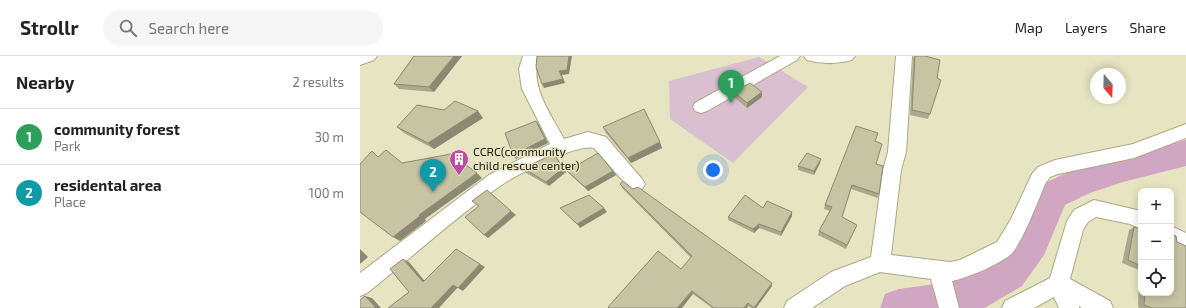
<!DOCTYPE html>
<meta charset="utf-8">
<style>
body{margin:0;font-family:"Exo 2",sans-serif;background:#f6f6f6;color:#222}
.controls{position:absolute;right:12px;bottom:12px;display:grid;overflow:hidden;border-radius:8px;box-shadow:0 2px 10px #0003}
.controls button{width:36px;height:36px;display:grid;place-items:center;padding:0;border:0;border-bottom:1px solid #e0e0e0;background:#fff;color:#222;font:20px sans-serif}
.compass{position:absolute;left:730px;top:12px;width:36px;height:36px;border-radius:50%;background:#fff;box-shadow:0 2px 10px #0003;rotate:161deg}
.you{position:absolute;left:353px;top:114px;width:14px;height:14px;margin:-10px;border:3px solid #fff;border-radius:50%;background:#1a73e8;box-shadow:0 0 0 6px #1a73e833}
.badge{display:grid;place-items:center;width:26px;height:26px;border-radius:50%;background:#b45309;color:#fff;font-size:13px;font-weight:700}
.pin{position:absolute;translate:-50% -33px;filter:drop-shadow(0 1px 2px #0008)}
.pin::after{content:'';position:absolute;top:21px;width:14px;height:12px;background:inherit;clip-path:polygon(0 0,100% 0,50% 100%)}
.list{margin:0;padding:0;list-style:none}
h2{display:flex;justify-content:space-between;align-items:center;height:52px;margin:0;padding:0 16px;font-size:17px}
h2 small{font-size:13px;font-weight:400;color:#767676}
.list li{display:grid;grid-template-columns:26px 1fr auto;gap:12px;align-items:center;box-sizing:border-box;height:56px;padding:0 16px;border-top:1px solid #e0e0e0}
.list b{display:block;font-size:15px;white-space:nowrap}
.list p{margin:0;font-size:13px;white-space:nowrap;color:#767676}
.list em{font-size:13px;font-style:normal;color:#767676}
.icon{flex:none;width:22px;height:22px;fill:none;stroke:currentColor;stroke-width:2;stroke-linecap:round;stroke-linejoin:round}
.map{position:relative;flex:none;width:826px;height:252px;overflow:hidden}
header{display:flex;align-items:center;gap:24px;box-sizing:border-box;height:56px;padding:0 20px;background:#fff;border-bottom:1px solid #e0e0e0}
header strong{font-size:19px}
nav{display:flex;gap:22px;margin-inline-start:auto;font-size:14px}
.search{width:280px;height:36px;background:#f6f6f6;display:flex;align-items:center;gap:10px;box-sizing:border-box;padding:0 14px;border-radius:22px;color:#767676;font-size:15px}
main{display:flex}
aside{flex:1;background:#fff}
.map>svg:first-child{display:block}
.green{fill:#dabfd0}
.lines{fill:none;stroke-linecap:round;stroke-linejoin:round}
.river{fill:#d0a6c2;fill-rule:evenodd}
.minor-casing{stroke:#aaa888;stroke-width:2}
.minor{fill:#fff;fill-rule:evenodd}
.wall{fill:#aaa98c}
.shaded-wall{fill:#8b8972}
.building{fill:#c6c4a3;stroke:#8b8972}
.labels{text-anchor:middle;stroke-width:3;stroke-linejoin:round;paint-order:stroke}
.poi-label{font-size:12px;fill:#1b1a0e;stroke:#e7e4c2;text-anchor:start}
</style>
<header>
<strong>Strollr</strong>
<div class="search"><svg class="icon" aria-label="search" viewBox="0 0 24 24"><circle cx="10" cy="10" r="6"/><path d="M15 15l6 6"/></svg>Search here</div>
<nav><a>Map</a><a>Layers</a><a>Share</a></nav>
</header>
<main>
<aside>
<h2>Nearby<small>2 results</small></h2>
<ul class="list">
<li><span class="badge" style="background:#2e9e5b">1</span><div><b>community forest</b><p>Park</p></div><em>30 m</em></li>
<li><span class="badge" style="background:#0f9aa8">2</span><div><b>residental area</b><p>Place</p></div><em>100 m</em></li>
</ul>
</aside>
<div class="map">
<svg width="826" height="252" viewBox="0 0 826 252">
<rect width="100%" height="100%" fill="#e7e4c2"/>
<polygon class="green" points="399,1 448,31 373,107 310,63 309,25"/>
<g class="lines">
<polygon class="river" points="826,84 826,110 763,126 730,137 705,149 684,199 662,230 628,250 624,252 520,252 525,238 539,233 590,226 607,221 636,204 658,175 681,129 708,116 763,98"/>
<g class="minor-casing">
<g id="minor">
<polygon points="0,0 17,0 14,4 0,9"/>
<path d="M163,0H179C169,31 190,56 204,83L228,76L246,81L282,123L285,128L282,133L276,136L270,133L234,92C217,87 156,119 140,130C95,162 51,202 7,237L0,240V217L129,119L190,88L162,33L159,13Z"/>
<polygon points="420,0 440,0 437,4 347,55 341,57 335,55 333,51 335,47"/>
<path d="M444,0H495L492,4C478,8 461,8 447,4Z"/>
<path d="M536,0H552L546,96L541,114L531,199L590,206L600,204L637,186L651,163L672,118L678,111L695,104L773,88L826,68V82L774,102L698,118L690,121L685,128C679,143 661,190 650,199C638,209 607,222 592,225L599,252H579L571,223L520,216L485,230L452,252H424L427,245L471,216L511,201L523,114L528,96Z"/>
<polygon points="734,144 781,155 781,173 770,168 736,161 728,166 723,174 710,223 750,245 753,252 722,252 719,250 719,252 699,252 694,241 674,252 642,252 645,245 690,222 707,165 714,154"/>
<polygon points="811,170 826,177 826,195 811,188"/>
</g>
</g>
<use href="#minor" class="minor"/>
</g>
<g class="wall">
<polygon points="54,0 102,0 74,36 39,33 34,28"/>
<polygon points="554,0 565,0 577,22 570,58 568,63 550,59 553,2"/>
<polygon points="374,36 402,36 402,41 387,52 374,41"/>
<polygon points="123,62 74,93 44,77 37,71"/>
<polygon points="243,71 302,92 271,107 246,77"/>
<polygon points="460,107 454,119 438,114 438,110"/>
<polygon points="516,108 519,138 518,142 491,133 482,161 497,169 486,193 458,179 459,175 470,155 464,153 465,149"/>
<polygon points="163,112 206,116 189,130 166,117"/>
<polygon points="207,115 253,115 256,119 228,135 211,119"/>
<polygon points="260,128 412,230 396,252 391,252 388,250 387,252 352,252 333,238 321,213 331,202 263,133"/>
<polygon points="403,152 432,156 432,160 421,180 399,172 394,177 368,164 368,161"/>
<polygon points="774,171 779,172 781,171 781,237 811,237 826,252 780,252 778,251 779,214 762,207 769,174"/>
</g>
<g class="shaded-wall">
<polygon points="94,0 102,0 74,36 69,31"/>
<polygon points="209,0 212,0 209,18 202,19 205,27 184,32 182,28 199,15"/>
<polygon points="402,36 402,41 387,52 387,47"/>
<polygon points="118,55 123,62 74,93 68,87"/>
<polygon points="176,65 179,69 188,87 156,103 153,99"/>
<polygon points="300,86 302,92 271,107 268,102"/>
<polygon points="194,98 206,116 189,130 186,126"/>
<polygon points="461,103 460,107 454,119 454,115"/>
<polygon points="253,115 256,119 228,135 225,131"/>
<polygon points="117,117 122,122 65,163 66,165 40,185 33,181 59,159"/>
<polygon points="244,152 247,156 220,172 217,168"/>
<polygon points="151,155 156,159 128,182 124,179"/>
<polygon points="432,156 432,160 421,180 421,176"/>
<polygon points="399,168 399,172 394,177 393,173"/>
<polygon points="0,193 8,201 0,208"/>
<polygon points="43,203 49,206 68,229 63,226"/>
<polygon points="120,208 125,211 103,235 98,232"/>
<polygon points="412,227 412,230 396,252 394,252"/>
<polygon points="93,229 98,231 79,252 71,252"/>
<polygon points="332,235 333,238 322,252 317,252"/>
<polygon points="5,240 12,242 21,252 16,252"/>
<polygon points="388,247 388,250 387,252 384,252"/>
</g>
<g class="building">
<polygon points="54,0 94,0 69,31 34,28"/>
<polygon points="177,0 209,0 207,14 199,15 203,23 182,28 176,11"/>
<polygon points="555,0 565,0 580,4 577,22 581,24 570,58 552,54"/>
<polygon points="390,27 402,36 387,47 374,36"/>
<polygon points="95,45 118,55 68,87 37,71 57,49 84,54"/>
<polygon points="284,53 300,86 268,102 243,71"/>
<polygon points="176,65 185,83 153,99 145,77"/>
<polygon points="496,70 518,77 515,85 522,88 516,108 523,110 519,138 492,129 482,161 497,169 487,189 459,175 472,151 465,149"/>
<polygon points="26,94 42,107 91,98 117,117 59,159 60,160 33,181 0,156 0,108 12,95 18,101"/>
<polygon points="238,97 253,115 225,131 207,115"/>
<polygon points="447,97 461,103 454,115 438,110"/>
<polygon points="194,98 203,112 186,126 163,112"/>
<polygon points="263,125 273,133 278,131 412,227 394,252 388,247 384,252 354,252 332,235 317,252 249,252 248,251 298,195 321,213 332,200 260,128"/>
<polygon points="127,134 151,155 124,179 105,161 119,150 112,145"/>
<polygon points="229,139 244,152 217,168 200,152"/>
<polygon points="385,139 403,152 407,145 432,156 421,176 399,168 393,173 368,161"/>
<polygon points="774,171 781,173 781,210 768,204"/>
<polygon points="811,178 816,180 817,186 826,190 826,252 792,252 784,249 785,237 811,237"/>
<polygon points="96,193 120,208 98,232 93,229 71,252 28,252 49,236 30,213 43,203 63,226"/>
<polygon points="5,240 16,252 0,252 0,244"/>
</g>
<defs>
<g id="building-pin" transform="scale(1)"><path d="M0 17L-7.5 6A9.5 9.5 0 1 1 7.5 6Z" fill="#c04ba3" stroke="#e7e4c2"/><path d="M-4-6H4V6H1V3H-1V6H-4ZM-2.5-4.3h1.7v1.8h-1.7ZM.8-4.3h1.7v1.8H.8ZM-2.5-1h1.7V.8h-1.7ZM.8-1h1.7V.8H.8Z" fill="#fff"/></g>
</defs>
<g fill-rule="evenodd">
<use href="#building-pin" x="99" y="103"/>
</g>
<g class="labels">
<g class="poi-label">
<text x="113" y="100">CCRC(community<tspan x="113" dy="14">child rescue center)</tspan></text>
</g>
</g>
</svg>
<div class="controls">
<button>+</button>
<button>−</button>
<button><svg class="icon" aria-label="locate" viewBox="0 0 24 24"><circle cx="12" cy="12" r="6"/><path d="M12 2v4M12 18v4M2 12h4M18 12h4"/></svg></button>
</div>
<svg class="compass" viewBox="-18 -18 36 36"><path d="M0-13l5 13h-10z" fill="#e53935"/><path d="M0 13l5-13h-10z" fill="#767676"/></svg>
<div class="you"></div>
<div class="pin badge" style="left:371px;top:47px;background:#2e9e5b">1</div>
<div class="pin badge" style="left:73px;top:136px;background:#0f9aa8">2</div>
</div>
</main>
